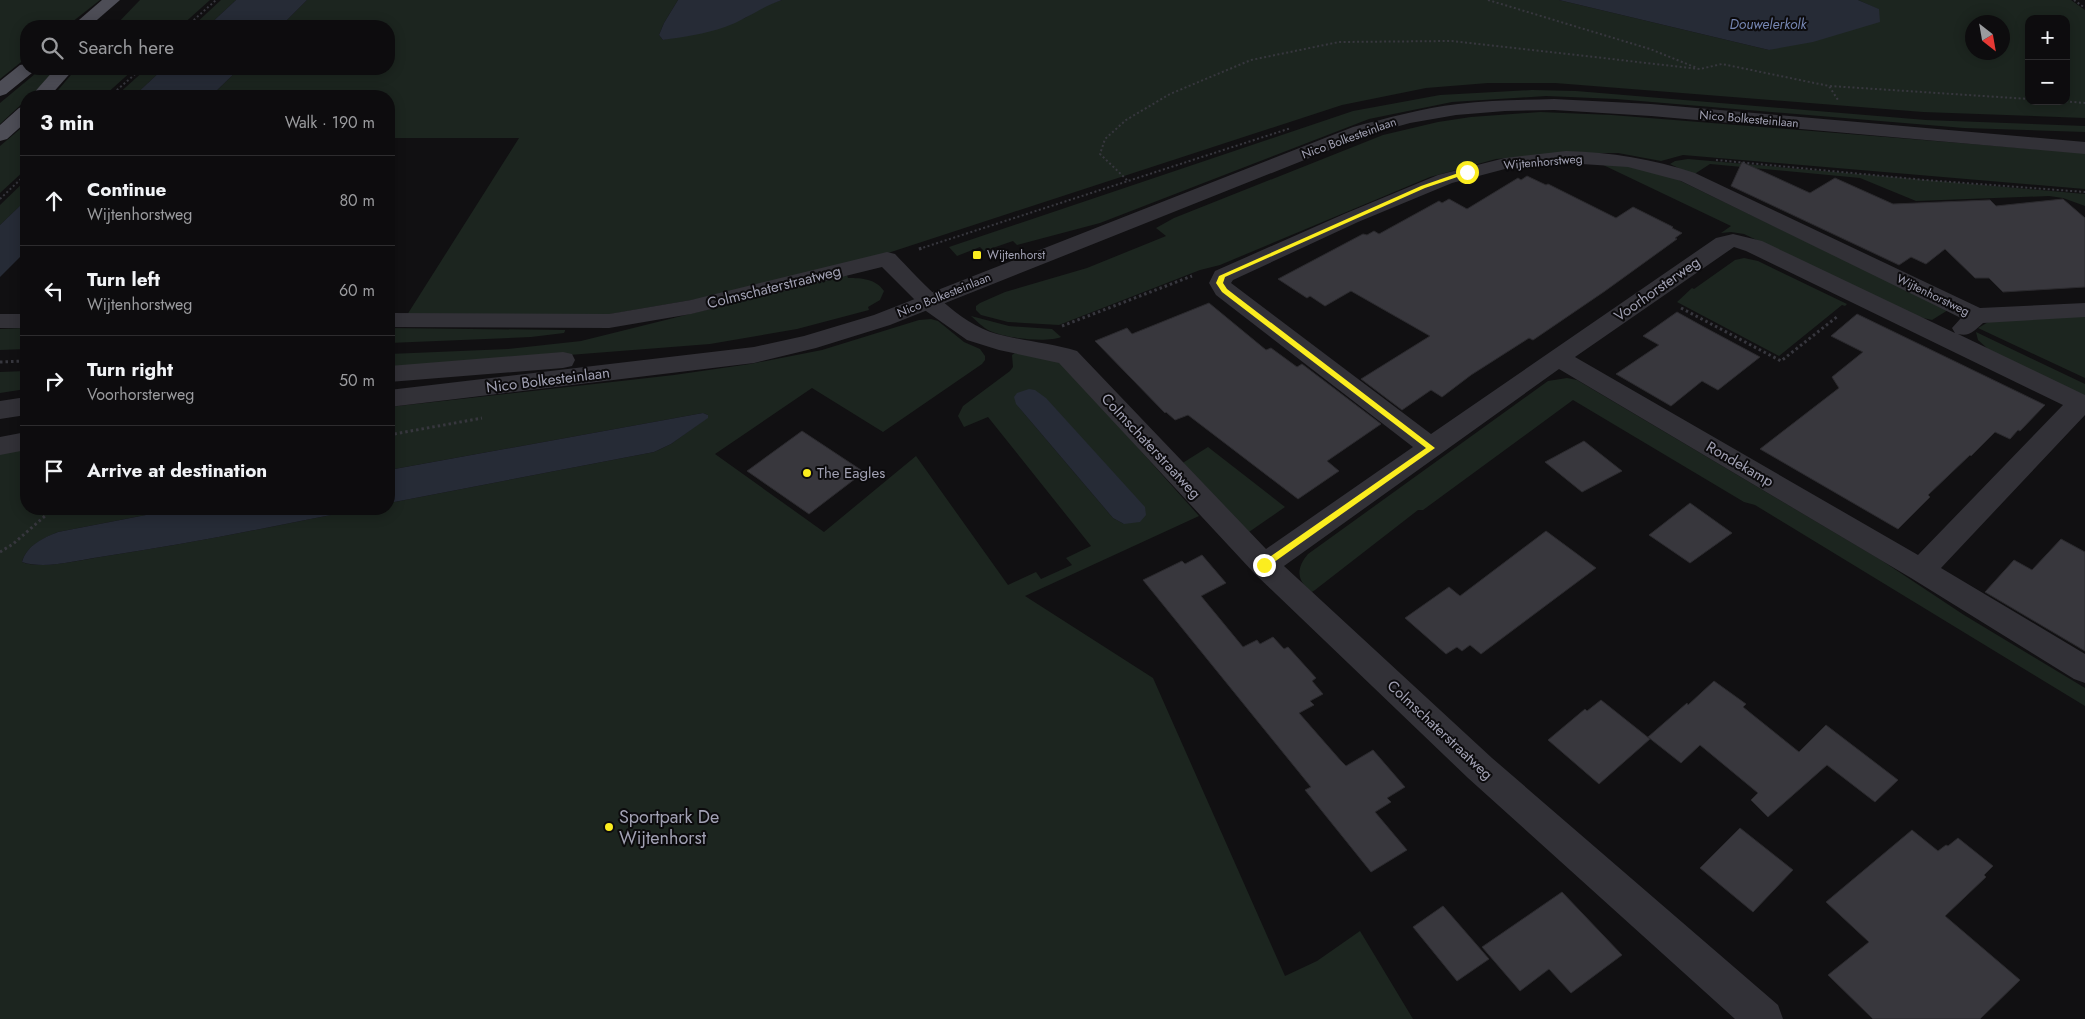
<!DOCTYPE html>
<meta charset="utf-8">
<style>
body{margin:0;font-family:Jost,sans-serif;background:#161517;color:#f1f3f6}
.controls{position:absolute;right:15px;top:15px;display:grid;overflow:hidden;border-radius:10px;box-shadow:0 2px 12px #0003}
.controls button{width:45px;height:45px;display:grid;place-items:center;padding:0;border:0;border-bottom:1px solid #2d2c2e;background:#0d0c0e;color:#f1f3f6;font:25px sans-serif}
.compass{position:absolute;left:1965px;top:15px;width:45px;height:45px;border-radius:50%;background:#0d0c0e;box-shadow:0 2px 12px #0003;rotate:149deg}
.stop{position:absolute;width:15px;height:15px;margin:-11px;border:4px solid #fbed1f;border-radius:50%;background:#fff}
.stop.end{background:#fbed1f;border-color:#fff;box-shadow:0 1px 5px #0008}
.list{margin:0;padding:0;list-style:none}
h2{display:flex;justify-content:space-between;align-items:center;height:65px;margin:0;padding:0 20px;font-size:21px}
h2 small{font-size:16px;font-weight:400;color:#9a9b9e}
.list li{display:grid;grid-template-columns:32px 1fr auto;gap:15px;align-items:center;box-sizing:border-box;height:90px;padding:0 20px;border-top:1px solid #2d2c2e}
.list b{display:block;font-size:19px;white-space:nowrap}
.list p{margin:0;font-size:16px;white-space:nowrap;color:#9a9b9e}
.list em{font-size:16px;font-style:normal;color:#9a9b9e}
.icon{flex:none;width:28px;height:28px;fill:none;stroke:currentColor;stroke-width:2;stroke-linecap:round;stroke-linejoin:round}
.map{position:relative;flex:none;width:2085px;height:1019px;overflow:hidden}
.search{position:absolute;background:#0d0c0e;box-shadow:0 2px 12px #0003;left:20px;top:20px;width:375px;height:55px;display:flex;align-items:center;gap:12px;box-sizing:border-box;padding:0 18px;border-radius:20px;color:#9a9b9e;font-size:19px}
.panel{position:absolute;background:#0d0c0e;box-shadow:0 2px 12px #0003;left:20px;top:90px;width:375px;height:425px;border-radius:20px}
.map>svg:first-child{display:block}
.green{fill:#1c251f;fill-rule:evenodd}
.water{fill:#262b36}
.building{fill:#38373d;stroke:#2b2a2e}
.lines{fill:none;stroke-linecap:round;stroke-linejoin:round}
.path-far1{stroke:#37373e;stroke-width:2;stroke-dasharray:2 2.5;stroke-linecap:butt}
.path{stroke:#37373e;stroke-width:3;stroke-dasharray:2.5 3;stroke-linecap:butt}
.minor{fill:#323137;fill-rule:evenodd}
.tertiary{fill:#323137;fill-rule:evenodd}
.primary{fill:#4d4d56;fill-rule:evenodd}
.route{fill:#fbed1f}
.poi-dot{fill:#fbed1f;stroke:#0c0b0d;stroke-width:2}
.labels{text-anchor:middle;stroke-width:4;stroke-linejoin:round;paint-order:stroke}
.far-street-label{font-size:12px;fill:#a1a1b3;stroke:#0c0b0d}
.far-poi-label{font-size:12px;fill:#a1a1b3;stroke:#0c0b0d;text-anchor:start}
.far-water-label{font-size:14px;font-style:italic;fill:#7585b1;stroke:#0c0b0d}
.street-label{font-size:15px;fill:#a1a1b3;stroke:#0c0b0d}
.poi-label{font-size:15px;fill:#a1a1b3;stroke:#0c0b0d;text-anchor:start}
.near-poi-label{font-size:18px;fill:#a1a1b3;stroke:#0c0b0d;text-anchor:start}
</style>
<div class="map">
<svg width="2085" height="1019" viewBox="0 0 2085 1019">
<rect width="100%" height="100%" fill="#111012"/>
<g class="green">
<polygon points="0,0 100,0 67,26 26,26 26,58 0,79"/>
<polygon points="140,0 210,0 181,26 115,26"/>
<polygon points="221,0 236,0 208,26 193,26"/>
<path d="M307,0H678L664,23L659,35L663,40L745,18L763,6L782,0H1559L1769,50L1878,9L1858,0H2071L2085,10V118L1923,112L1555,83H1488L1426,88L1342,105L888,253L715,296L599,316L407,315L519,138H389V96H211L239,69H389V26H281ZM2029,19H2066V101H2029ZM1972,22H2002V52H1972Z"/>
<polygon points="41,69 58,69 30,96 26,96 26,100 0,124 0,103"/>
<polygon points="76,69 134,69 104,96 53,96"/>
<polygon points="146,69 163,69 134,96 116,96"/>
<polygon points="1532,90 1576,91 1926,120 2085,126 2085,132 1964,128 1616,99 1546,96 1452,102 1369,119 1100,223 1017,245 1013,241 984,251 980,247 957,256 949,247 1353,111 1440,95"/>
<polygon points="1540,112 1612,115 2085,153 2085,189 1683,155 1661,161 1618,153 1568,153 1496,159 1430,177 1220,265 1200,270 1059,325 1008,322 981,315 976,310 976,306 980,303 1005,292 1087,268 1166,236 1156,228 1174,218 1383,135 1438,122 1471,117"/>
<polygon points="26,124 26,169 0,193 0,146"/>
<polygon points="1688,159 2085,194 2085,206 2063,198 2049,196 1916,201 1860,178 1710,164 1693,175 1670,164 1675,161"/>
<polygon points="1599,163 1617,164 1662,172 1948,310 1932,320 1919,317 1744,234 1731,232 1721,233 1731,226"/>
<polygon points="26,180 26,200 0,225 0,205"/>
<polygon points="1744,258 1758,261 1847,304 1845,306 1842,305 1779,356 1677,302 1692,288 1694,289 1735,260"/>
<path d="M847,275L848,278C862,278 876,279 884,291L880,300L868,307L869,310L797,329L710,344L389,369V354L508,349L581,341Z"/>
<path d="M971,316L1009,326L1052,329L1061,337C1046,343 1005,338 990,331C982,327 977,321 971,316Z"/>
<polygon points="2085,316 2085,378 1978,328 1990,321"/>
<path d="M931,319L938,321L964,342L980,349L985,356V360L982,364L883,432L812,388L715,454L824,532L916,456L1008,585L1036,572L1041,579L1072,565L1066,558L1091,546L988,417L964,427L958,416L963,406L1010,371L1013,367L1012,355L1015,353L1043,355L1064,365L1199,516L1025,596L1153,678L1285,976L1317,961L1360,931L1413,1019H0V454L26,449V509H177L58,532C44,538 27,545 22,562C41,570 80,560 100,557C188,544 275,526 362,509H389V503L654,452L671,444L707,418L708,415L703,413L389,470V407L674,375L750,364L822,350L919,320ZM1016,404L1124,524L1113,518Z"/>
<polygon points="26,328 26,349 0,350 0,329"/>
<polygon points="389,328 565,330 565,331 564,333 531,337 389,343"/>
<polygon points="1976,332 2085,384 2085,398 1988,349 1978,340"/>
<polygon points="26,371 26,389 0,393 0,372"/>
<path d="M1567,378L1577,380L1881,560L1964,615L2085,688V706L1755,505L1744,502L1573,400L1423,510H1418L1315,590L1312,592C1296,581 1296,568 1308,554L1548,381Z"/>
<polygon points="1208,447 1285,507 1249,532 1181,464"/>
</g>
<g class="water">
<polygon points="236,0 307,0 281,26 208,26"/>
<path d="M678,0H782C761,7 745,20 725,27C705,34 683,37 663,40L659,35L664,23Z"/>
<polygon points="1559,0 1858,0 1879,9 1880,22 1813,42 1769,50"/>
<polygon points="163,69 239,69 211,96 134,96"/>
<polygon points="26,200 26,251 0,277 0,225"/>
<polygon points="1029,389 1035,390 1046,398 1145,507 1146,515 1140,522 1124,524 1113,518 1016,404 1014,397 1017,393"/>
<polygon points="703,413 708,415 708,418 671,444 654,452 389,503 389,470"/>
<path d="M177,509H362C275,526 188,544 100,557C77,560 45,570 22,562C27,545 43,538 58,532Z"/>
</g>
<g class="building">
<polygon points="1742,162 1810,193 1835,178 1893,204 1990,200 1996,206 2063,199 2085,218 2085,287 2003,292 1989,278 1975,278 1945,249 1926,264 1911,257 1899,265 1731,186"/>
<polygon points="1527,176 1546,185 1548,184 1616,218 1633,207 1673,227 1672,228 1682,233 1675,238 1677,239 1605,291 1533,340 1529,338 1471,375 1442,397 1431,390 1402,410 1361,379 1430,336 1351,291 1325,306 1310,296 1307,298 1278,279 1363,234 1367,235 1374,231 1379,234 1439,201 1442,203 1449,199 1467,209 1518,178 1521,180"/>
<polygon points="1209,303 1266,350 1271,348 1297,367 1302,364 1381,424 1327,461 1339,471 1298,499 1188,415 1175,420 1166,412 1165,413 1095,341 1127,328 1132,334"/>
<polygon points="1677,312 1704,327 1760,357 1718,390 1702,381 1671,406 1616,374 1659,345 1643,336"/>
<polygon points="1857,314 2045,405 2020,431 2018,430 2010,439 1995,432 1971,456 1970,455 1928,495 1930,497 1898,529 1760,449 1839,388 1832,377 1863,352 1831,336"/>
<polygon points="802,431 864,472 809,514 747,471"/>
<polygon points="1584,441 1622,471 1582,492 1545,462"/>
<polygon points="1690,503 1732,533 1690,563 1649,535"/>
<polygon points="1546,531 1596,568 1481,654 1470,645 1462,651 1457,647 1446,654 1405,618 1449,587 1460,596"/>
<polygon points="2061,539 2085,552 2085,651 1985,592 2014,560 2032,570"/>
<polygon points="1202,555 1226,583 1201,596 1243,647 1257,640 1260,644 1273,637 1284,649 1288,647 1316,678 1312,681 1323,694 1310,701 1314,705 1299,713 1341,761 1346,766 1373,750 1405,787 1387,798 1391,802 1375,812 1407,850 1371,872 1305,790 1311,787 1143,580 1182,561 1185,564"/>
<polygon points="1714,681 1746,704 1743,707 1799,752 1826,725 1898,780 1875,802 1827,765 1768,817 1751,800 1758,793 1700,745 1681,763 1648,737 1687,703 1688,705"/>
<polygon points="1601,700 1650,739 1599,784 1548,740 1585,709 1587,711"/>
<polygon points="1740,828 1793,870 1753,912 1700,868"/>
<polygon points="1912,830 1938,851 1946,845 1948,846 1958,838 1993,866 1984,875 1986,877 1945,916 2020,980 1980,1019 1873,1019 1828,975 1869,942 1826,902"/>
<polygon points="1562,892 1622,955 1571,993 1549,969 1520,991 1482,947"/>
<polygon points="1443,906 1489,959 1457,981 1413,927"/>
</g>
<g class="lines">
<g class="path-far1">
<polyline points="1488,0 1650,49 1697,68"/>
<polyline points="2074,0 2085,8"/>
<polyline points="187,26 216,0"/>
<polyline points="1830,86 2029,99"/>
<polyline points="110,96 141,69"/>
<polyline points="2061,101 2085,103"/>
<polyline points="1716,160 1925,180 2085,192"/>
<polyline points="1127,180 1100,154 1105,139 1126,120 1170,94 1251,60 1339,42 1452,41 1700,69 1722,64 1829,86 1838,100"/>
<polyline points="0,199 26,174"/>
<polyline points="919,249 1291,128"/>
</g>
<g class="path">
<polyline points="919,249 922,248"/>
<polyline points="1681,308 1781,361 1838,316"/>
<polyline points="1062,326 1192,276"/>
<polyline points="0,362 26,361"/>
<polyline points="389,435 482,418"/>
<polyline points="0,552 13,544 53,509"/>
</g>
<g class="minor">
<path d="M1566,151C1612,152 1652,159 1695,173L1980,308L2085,303V317L1983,323C1975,330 1970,337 1958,334L2085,395V415L1941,568L2085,654V683L2074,679L1911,578L1559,369L1284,566L1492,758L1778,1005L1783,1019H1735L1468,778L1254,573L1059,363L999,350L967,340L926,311L882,267L691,314L609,328L389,327V313L609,314L691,300L887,252L895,254C922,282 959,324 997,334C1023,341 1050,343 1077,351L1266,549L1413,447L1216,295L1209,283L1215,271L1344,214L1438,175L1505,158ZM1566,163L1628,167L1681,181L1961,318L1952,328L1955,333L1762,241L1733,234L1716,238L1431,434L1231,283L1233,280L1358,222L1452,183L1505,169ZM1734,247L1746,251L2063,405L1918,555L1575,357Z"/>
<rect x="0" y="314" width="26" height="14"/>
</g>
<g class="tertiary">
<path d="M1554,99L1651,104L2085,142V154L1651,116L1554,110L1505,111L1456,115L1410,123L1367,135L890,325L816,348L754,363L389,407V390L754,347L804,336L874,315L1353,127C1388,118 1422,108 1458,104C1490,100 1522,100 1554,99Z"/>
<polygon points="563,352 572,354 575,360 572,366 563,368 389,382 389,366"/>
<polygon points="26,397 26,415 0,419 0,401"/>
<polygon points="26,432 26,450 0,455 0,437"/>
</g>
<g class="primary">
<polygon points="102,0 120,0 90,26 72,26"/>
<polygon points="26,64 26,69 35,69 32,73 6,94 0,96 0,81 20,65"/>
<polygon points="55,69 74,69 50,96 31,96"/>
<polygon points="26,106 26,122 7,139 0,141 0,125 19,108"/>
</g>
</g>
<polygon class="route" points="1467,170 1469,173 1425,188 1225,277 1223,283 1227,289 1435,448 1267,567 1261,567 1261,563 1426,448 1222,292 1216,283 1219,276 1421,186"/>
<g class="poi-dot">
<rect x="972" y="250" width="10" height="10" rx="2.5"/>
<circle cx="807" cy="473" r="5"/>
<circle cx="609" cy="827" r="5"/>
</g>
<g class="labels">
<g class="far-street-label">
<text transform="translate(1749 119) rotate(5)" y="4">Nico Bolkesteinlaan</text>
<text transform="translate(1349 138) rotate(-20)" y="4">Nico Bolkesteinlaan</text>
<text transform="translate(1543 162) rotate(-5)" y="4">Wijtenhorstweg</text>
<text transform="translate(944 295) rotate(-22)" y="4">Nico Bolkesteinlaan</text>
<text transform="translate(1933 295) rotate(26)" y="4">Wijtenhorstweg</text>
</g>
<g class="far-poi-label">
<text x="987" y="259">Wijtenhorst</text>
</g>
<g class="far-water-label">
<text x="1768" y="29">Douwelerkolk</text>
</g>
<g class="street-label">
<text transform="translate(774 287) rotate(-14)" y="5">Colmschaterstraatweg</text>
<text transform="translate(1657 289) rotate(-35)" y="5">Voorhorsterweg</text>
<text transform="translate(548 380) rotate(-7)" y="5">Nico Bolkesteinlaan</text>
<text transform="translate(1151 446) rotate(47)" y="5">Colmschaterstraatweg</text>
<text transform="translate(1740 464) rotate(30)" y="5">Rondekamp</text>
<text transform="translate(1440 730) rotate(43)" y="5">Colmschaterstraatweg</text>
</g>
<g class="poi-label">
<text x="817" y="478">The Eagles</text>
</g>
<g class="near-poi-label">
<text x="619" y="823">Sportpark De<tspan x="619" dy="21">Wijtenhorst</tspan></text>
</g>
</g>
</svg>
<div class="controls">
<button>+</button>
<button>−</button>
</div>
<svg class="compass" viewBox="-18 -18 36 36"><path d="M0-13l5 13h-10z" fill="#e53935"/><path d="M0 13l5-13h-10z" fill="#9a9b9e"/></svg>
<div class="stop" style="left:1467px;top:172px"></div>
<div class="stop end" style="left:1264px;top:565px"></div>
<div class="search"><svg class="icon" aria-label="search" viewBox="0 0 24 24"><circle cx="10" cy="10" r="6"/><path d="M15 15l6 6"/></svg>Search here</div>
<section class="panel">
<h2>3 min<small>Walk · 190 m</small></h2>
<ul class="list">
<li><svg class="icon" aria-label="ahead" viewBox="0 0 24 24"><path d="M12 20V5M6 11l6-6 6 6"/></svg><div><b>Continue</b><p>Wijtenhorstweg</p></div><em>80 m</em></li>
<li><svg class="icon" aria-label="left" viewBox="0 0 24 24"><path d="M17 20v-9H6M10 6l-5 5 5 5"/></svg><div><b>Turn left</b><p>Wijtenhorstweg</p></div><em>60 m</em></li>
<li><svg class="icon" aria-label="right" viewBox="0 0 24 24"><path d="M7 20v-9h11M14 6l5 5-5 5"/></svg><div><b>Turn right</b><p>Voorhorsterweg</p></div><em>50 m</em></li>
<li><svg class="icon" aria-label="arrive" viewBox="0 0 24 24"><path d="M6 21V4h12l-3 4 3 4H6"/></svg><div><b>Arrive at destination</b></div></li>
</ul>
</section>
</div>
